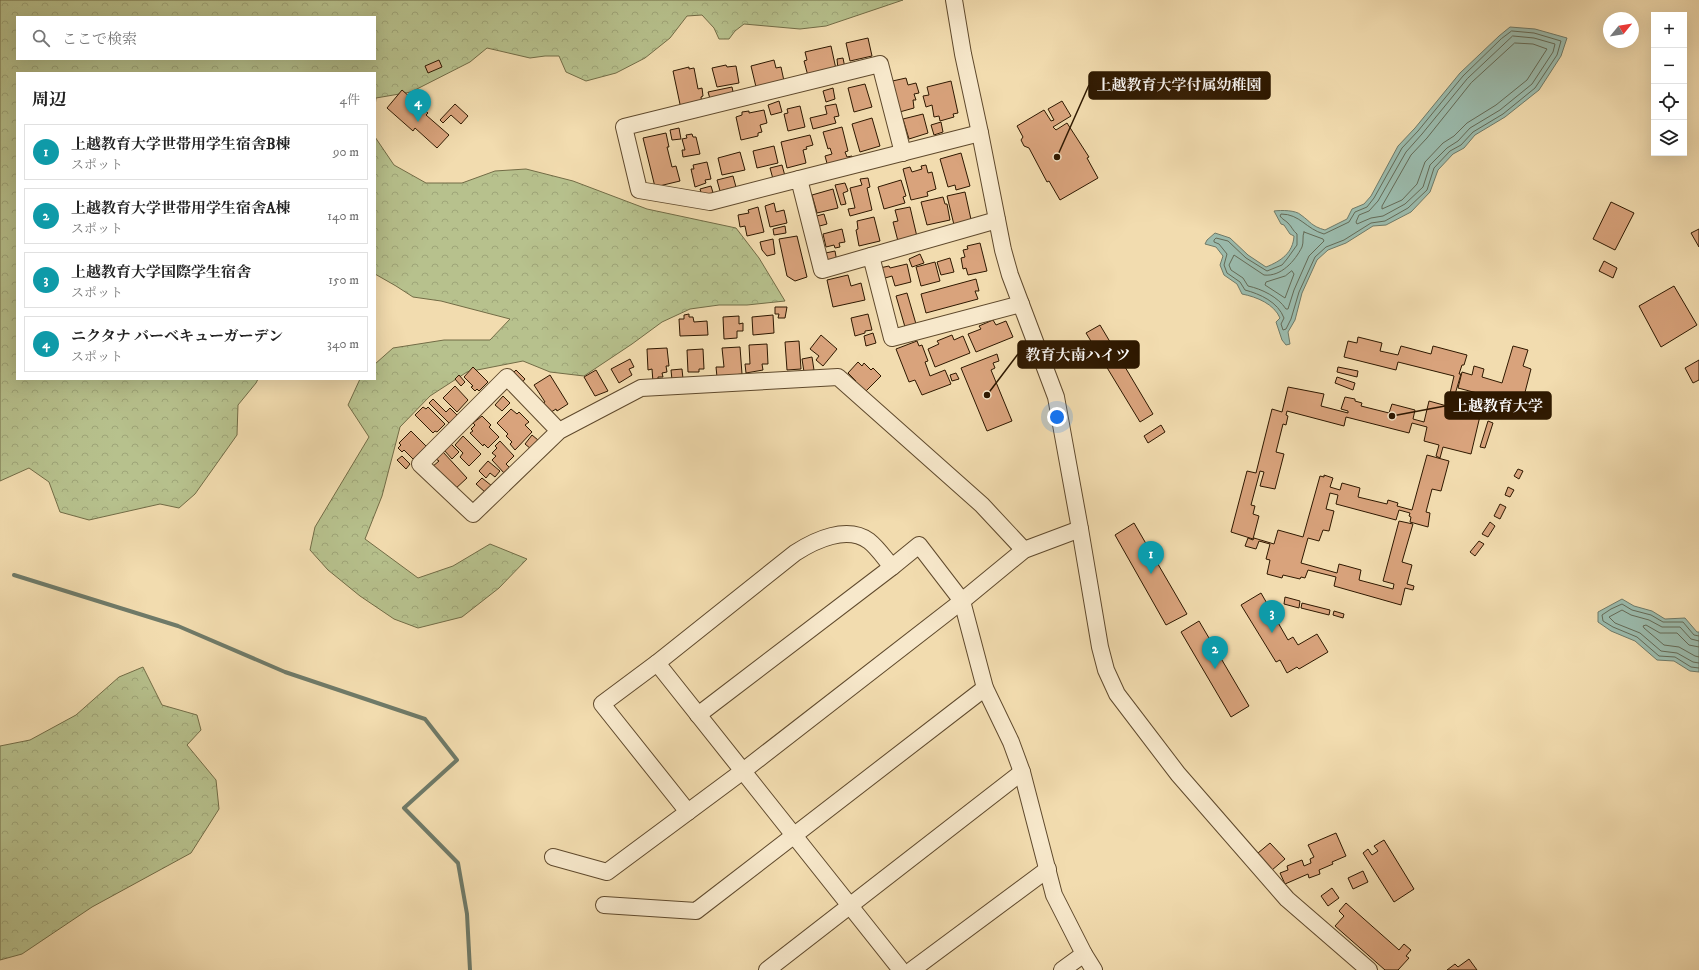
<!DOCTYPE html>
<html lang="ja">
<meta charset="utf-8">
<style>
body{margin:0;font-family:"IM FELL DW Pica","Noto Serif JP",serif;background:#f2f2f2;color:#222}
.controls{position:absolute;right:12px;top:12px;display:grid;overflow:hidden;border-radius:0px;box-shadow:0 4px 16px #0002}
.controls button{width:36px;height:36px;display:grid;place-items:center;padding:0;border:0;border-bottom:1px solid #e0e0e0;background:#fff;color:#222;font:20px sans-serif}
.compass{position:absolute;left:1603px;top:12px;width:36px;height:36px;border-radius:50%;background:#fff;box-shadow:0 4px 16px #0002;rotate:60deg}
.you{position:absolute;left:1057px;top:417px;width:14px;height:14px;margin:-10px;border:3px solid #fff;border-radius:50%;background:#1a73e8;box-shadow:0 0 0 6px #1a73e833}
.badge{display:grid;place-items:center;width:26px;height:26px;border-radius:50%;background:#d93025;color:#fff;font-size:13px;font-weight:700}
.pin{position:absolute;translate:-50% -33px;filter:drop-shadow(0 1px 2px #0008)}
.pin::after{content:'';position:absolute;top:21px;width:14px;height:12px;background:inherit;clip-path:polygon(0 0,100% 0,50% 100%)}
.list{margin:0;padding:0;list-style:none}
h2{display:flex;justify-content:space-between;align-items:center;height:52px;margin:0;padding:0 16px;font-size:17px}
h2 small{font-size:13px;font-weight:400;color:#767676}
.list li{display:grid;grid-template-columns:26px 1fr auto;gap:12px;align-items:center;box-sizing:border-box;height:56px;margin:0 8px 8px;padding:0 8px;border:1px solid #e0e0e0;border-radius:0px}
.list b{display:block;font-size:15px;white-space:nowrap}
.list p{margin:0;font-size:13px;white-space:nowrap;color:#767676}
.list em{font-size:13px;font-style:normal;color:#767676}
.icon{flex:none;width:22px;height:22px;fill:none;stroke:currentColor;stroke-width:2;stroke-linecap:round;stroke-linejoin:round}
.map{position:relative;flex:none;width:1699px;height:970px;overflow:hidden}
.search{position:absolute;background:#fff;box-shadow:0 4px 16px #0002;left:16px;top:16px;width:360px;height:44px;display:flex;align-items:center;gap:10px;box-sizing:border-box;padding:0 14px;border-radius:0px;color:#767676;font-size:15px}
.panel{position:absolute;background:#fff;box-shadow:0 4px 16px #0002;left:16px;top:72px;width:360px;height:308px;border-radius:0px}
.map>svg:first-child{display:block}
.forest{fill:url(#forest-crowns);stroke:#726c46;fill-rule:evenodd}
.water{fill:#9bbbad;stroke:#6f7a68}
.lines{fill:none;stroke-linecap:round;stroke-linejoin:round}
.shore{stroke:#646a56;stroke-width:1}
.stream{stroke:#6f7a68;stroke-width:4}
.building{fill:#d9a37c;stroke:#2e1800}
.minor-casing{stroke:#5f492c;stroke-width:18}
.minor{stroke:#f7e8cb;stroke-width:16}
.leader{fill:none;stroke:#2e1800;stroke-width:1.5}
.callout-dot{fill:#2e1800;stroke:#f7e8cb;stroke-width:1.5}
.callout{fill:#2e1800;stroke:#2e1800;stroke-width:1.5}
.callout-label{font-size:15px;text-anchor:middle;font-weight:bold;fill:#fff}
</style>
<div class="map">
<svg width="1699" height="970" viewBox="0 0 1699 970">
<defs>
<pattern id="forest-crowns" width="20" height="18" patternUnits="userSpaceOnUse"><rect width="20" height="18" fill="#b7c18d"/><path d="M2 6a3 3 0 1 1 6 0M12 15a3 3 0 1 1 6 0" fill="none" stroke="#9ea578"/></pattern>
</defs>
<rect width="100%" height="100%" fill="#f2dcaf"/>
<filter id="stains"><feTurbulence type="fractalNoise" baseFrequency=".005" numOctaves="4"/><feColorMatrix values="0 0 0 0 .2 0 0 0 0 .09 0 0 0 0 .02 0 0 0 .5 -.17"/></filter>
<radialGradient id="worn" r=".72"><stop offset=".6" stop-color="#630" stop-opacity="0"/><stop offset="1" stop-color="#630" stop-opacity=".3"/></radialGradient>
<g class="forest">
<path d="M0,0H903L826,26L800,29L744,24L735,31L729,39H719L714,28L702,15L687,16L670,38L645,58L616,73L586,81L566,72L559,56H545L530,58L487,48L470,62L411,92L376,98L375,107V73H17V379H258L256,383L238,405L237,435L195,494L179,508L160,504L89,520L60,512L49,482L29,468L0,481ZM17,17H375V59H17Z"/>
<polygon points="375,137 394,165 426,183 462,183 495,171 526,169 573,181 647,209 736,228 759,258 785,301 747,305 719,305 690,309 662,322 632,344 584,376 550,372 523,361 467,372 430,396 400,427 382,496 365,539 418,578 453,566 490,544 527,559 499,588 462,617 418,628 394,619 360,596 328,570 310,550 315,527 369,437 348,405 360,379 375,379 375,364 393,348 444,340 490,340 510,319 441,301 413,297 396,286 375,274"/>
<polygon points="143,667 162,705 197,715 201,730 187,745 216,780 219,809 191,853 92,907 22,954 0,960 0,746 30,740 76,715 119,677"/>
</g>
<g class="water">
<path d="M1510,27L1535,29L1567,38L1561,56L1539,90L1505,117L1475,135L1464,148L1453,154L1438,170L1430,192L1411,212L1386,225L1373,226L1346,243L1328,250L1317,260L1302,293L1295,320L1288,332L1290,344L1286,345L1282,340L1276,322L1280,318C1274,304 1257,297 1242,294L1237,284L1224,275L1220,265L1223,256L1216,247L1205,244L1207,240L1215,233L1230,238L1248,255L1266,267C1281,261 1293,253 1294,236L1290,234L1284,225L1281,224L1274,211C1281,210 1296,210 1301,215C1311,222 1311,226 1325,230L1347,219L1352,209L1364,204L1371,196L1398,146L1415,128L1460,73L1499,36Z"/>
<polygon points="1622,599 1634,606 1652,611 1665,619 1685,618 1697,632 1699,632 1699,672 1690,671 1674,661 1657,660 1635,641 1611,631 1598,622 1598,612"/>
</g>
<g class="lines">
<g class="shore">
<path d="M1512,31L1534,33L1561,41L1557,55L1535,88L1503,114L1473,132L1461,145L1450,151L1434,168L1427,190L1408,208L1385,221L1371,223L1344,240L1326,247L1315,257L1299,292L1291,319L1286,329L1283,330L1281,324L1284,318C1278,302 1260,294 1245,290L1240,282L1227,273L1224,265L1227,254L1219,244L1214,242V240L1216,238L1228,241L1246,258L1267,271L1282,265L1287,259L1297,245V234C1293,231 1292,227 1288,223C1285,220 1283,220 1280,216L1281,214C1300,214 1306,229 1324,234L1349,222L1355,212L1367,207L1374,198L1402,148L1418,131L1463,76L1501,39Z"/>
<polygon points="1513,36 1534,38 1555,44 1553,52 1532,84 1500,110 1470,128 1458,141 1447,148 1430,165 1423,187 1405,204 1383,216 1371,218 1357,224 1356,222 1359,215 1369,211 1378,201 1406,152 1422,134 1467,79"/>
<polygon points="1515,43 1533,44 1547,49 1527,80 1496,105 1467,123 1454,136 1443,143 1425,162 1417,184 1402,200 1382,209 1382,206 1411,155 1427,138 1471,83"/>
<path d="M1304,232L1323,239L1324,241L1309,256L1294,290L1288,309H1286C1278,297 1262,289 1248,286L1243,278L1231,270L1229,265L1234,255L1264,275C1281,277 1295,261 1302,247C1304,242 1302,236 1304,232Z"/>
<polygon points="1292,271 1294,274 1285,298 1265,285 1266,282 1285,276"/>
<polyline points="1699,636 1694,635 1683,622 1663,622 1651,615 1632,610 1622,604 1611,609 1602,615 1603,621 1613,627 1637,637 1659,656 1675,657 1691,667 1699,668"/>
<polyline points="1699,641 1691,639 1680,627 1662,627 1649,620 1631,615 1622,610 1609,617 1615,623 1640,633 1661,651 1677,653 1693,662 1699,663"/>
<polyline points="1699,647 1689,645 1677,633 1660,633 1646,625 1643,626 1644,628 1664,645 1679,647 1695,656 1699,657"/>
</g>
<polyline class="stream" points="14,575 178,626 285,672 425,719 457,760 404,808 458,863 467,914 470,970"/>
</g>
<g class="building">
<polygon points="868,38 872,56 850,61 846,43"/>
<polygon points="831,46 836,69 808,76 804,61 807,60 805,52"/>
<polygon points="843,58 845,68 838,69 837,59"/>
<polygon points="439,60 442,67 428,73 425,66"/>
<polygon points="774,60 776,68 781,67 784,81 756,87 751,66"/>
<polygon points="726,65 727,67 736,66 739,83 717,87 712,68"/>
<polygon points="689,67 689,69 694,68 698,89 702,88 703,96 701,97 702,104 681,109 673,71"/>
<polygon points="906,78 908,85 916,83 919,93 914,94 916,100 913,100 914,108 896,113 888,82"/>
<polygon points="951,81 958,113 953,114 954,117 940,121 939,116 934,117 932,105 926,107 923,96 929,95 927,87"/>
<polygon points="865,84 872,107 854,112 848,88"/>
<polygon points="732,87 734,96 711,102 708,92"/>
<polygon points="833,88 835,99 826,102 823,91"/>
<polygon points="402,90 428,113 426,115 449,135 437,148 415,128 413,131 387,108"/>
<polygon points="779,101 782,112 771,115 768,105"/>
<polygon points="1062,101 1071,116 1053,127 1056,130 1067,123 1089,157 1087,158 1098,178 1060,200 1049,181 1047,182 1029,148 1024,146 1021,140 1023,137 1017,126 1044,110 1051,121 1054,120 1048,109"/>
<polygon points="455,104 468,116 461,124 451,115 443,123 440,120"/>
<polygon points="836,104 839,116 834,117 836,123 813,129 810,118 827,114 825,106"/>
<polygon points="800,106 805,127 788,131 784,114 788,113 787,109"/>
<polygon points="764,110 767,123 760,125 762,132 758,133 758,136 741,140 736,117 742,115 742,112 749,111 749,113"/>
<polygon points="923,114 928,133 909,139 903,119"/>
<polygon points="872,118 880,146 860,152 852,124"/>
<polygon points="941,122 943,132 934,135 931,125"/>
<polygon points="842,127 848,151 845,152 847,157 852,156 853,160 828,167 825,156 832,154 830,148 828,149 823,132"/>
<polygon points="679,128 681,139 672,140 670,130"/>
<polygon points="666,133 669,147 667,147 672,167 676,166 680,181 655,187 643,138"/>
<polygon points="692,134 693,137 696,137 700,154 683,157 682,150 685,150 682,139 687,138 686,135"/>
<polygon points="810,135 813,145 806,147 807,149 803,150 806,163 787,168 781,142"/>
<polygon points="774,146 778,163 757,168 753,151"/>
<polygon points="740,152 745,170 722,175 718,158"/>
<polygon points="961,153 970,186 956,190 955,185 948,187 940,159"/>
<polygon points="707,162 711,179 705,180 706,183 695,187 691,169 694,169 693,165"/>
<polygon points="782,165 785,176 773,179 770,168"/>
<polygon points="926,165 928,173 932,172 936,189 927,192 928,196 911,200 903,169 910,167 912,172 922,169 921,166"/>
<polygon points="733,176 736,187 720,191 717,180"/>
<polygon points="868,178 870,187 867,188 872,210 850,216 848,209 855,208 850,188 862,185 860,179"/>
<polygon points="901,180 906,196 903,197 905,203 884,209 878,187"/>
<polygon points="845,183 848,191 843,193 846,204 841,205 835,185"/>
<polygon points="711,186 714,196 703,199 700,189"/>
<polygon points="833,189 838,208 817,213 812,195"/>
<polygon points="965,192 972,224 955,229 947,196"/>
<polygon points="943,197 945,204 947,204 950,220 927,225 921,202"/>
<polygon points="1611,202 1634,213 1615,250 1593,239"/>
<polygon points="774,203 776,212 784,210 787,223 770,227 765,206"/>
<polygon points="758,207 764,232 747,236 745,226 740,227 738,215 749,213 748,210"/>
<polygon points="910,207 918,241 899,245 893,222 898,221 895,210"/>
<polygon points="824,214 827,224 816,227 813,217"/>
<polygon points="874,217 880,241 859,246 856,230 858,229 857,221"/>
<polygon points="785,226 786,233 774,235 773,229"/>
<polygon points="842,229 845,242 839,243 840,247 835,248 834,245 826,247 823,234"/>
<polygon points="1699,229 1699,247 1691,233"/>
<polygon points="797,236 807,277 795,281 787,276 779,239"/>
<polygon points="773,239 775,254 767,256 762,250 760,242"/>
<polygon points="980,243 987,271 968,275 966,268 963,269 961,258 965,257 963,250 968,249 967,246"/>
<polygon points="835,251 837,262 824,265 821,254"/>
<polygon points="920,254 924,263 912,267 909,259"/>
<polygon points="950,258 954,272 941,275 937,262"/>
<polygon points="1604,261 1617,268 1613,278 1599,271"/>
<polygon points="935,262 940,281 921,286 916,267"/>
<polygon points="907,264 911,282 895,286 892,276 878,280 875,269 889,266 890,268"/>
<polygon points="848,275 851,286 861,283 865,300 833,307 827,280"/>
<polygon points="976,279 979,291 975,291 978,299 926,313 921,294"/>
<polygon points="1674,286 1697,325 1661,347 1639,306"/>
<polygon points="907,293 916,324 905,327 896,296"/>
<polygon points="775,307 787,307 785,318 778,318 779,314 775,314"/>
<polygon points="689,314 689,317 693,317 694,322 707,321 708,335 680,336 679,319 684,319 684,315"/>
<polygon points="868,314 872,330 865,331 865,333 855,336 851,318"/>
<polygon points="773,315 774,333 753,335 752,317"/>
<polygon points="739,316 739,324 743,323 743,331 737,331 737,338 724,339 723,317"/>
<polygon points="993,320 996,325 1006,321 1013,337 976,352 968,334 981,329 979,326"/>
<polygon points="1100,325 1153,414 1140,422 1086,333"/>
<polygon points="873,333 876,343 866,346 864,336"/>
<polygon points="821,335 837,349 823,366 816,360 819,356 810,349"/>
<polygon points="952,335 954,340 963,336 970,353 935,367 928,349 939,344 937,341"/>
<polygon points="1358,337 1382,343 1380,351 1398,355 1401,346 1431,354 1433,346 1467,355 1464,365 1462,365 1459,374 1461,374 1451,408 1480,416 1471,454 1443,447 1440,458 1436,456 1439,445 1424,441 1427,427 1412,423 1409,433 1346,417 1344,426 1287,411 1286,415 1288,416 1286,425 1283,424 1276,452 1284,454 1275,489 1260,486 1264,472 1260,471 1251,505 1255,506 1253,514 1259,516 1253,539 1231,532 1247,471 1256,473 1272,409 1282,412 1288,387 1324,394 1321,406 1348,413 1348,411 1341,409 1345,397 1355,399 1355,401 1362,403 1361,406 1389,413 1392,404 1415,410 1413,419 1424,422 1429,401 1447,406 1454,376 1398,362 1396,370 1344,357 1348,341 1357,343"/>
<polygon points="799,341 801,369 787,370 785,342"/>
<polygon points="917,341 919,346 922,345 928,361 925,362 930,376 945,370 951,384 922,395 915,380 909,382 896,349"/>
<polygon points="767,344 768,364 762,364 763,370 746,373 745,364 750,364 749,345"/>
<polygon points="1513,346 1528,350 1523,366 1531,369 1523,400 1501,394 1500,399 1458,388 1462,372 1472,375 1474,366 1484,369 1482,377 1502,383"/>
<polygon points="740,347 742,374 717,377 716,367 724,367 722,348"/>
<polygon points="667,348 669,366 666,366 667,372 662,373 663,377 658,377 658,381 653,382 652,369 648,370 647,349"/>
<polygon points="703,349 704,369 699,369 699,372 688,372 687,350"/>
<polygon points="997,354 999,361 993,363 995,368 991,370 1012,421 987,431 961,368"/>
<polygon points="812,357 814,370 804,372 802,359"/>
<polygon points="630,359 634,367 629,369 632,375 619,383 611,369"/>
<polygon points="1699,360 1699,380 1693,383 1685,368"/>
<polygon points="858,362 862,366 864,363 871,370 873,368 881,376 863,394 853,384 856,381 848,373"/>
<polygon points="473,367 488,382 479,391 477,389 475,391 471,387 473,386 464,377"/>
<polygon points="1338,367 1358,371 1357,377 1337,372"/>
<polygon points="682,369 683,379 672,380 671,370"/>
<polygon points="516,370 525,379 518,387 508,378"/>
<polygon points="596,370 608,391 595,396 584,377"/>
<polygon points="956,373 959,379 952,381 950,375"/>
<polygon points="459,375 465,382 461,386 455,379"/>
<polygon points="550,375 568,404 557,411 556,409 548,414 538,406 545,402 534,385"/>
<polygon points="1337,377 1355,383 1353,390 1335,383"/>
<polygon points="455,386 468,400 457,412 443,398"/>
<polygon points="503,396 510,403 502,411 495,405"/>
<polygon points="433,399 446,412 450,408 458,416 450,424 429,403"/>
<polygon points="423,407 426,409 428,407 445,424 437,432 435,431 433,433 415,415"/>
<polygon points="511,409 517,414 519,412 529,422 525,425 532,432 515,450 510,444 512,442 506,436 508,434 497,423"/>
<polygon points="482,416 491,425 489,427 499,437 488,448 484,444 483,446 470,433 473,431 471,429 475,425 473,423"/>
<polygon points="1488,421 1493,423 1485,448 1480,447"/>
<polygon points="1161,425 1165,432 1148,443 1144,436"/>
<polygon points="411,431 426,446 413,459 404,450 402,452 398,448 401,445 399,443"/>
<polygon points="532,435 538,440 531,449 525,444"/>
<polygon points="463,436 481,454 469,466 460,457 463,453 455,445"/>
<polygon points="500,441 514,456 506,464 511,469 505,474 492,460 496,456 492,453 497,448 495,446"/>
<polygon points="451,444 459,452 452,459 444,450"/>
<polygon points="443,452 467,478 454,490 432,467 439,461 436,459"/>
<polygon points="1427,455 1449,461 1441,491 1432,489 1426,512 1430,513 1428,527 1410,522 1411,517 1409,516 1410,513 1399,510 1396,520 1336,504 1338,495 1330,493 1326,509 1334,511 1329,531 1323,530 1319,541 1308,538 1301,563 1337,573 1339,564 1361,570 1359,580 1393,589 1394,584 1383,581 1399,521 1413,524 1402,562 1412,565 1407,584 1414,586 1413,590 1405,588 1401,605 1334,586 1336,577 1308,570 1305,578 1301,577 1300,579 1283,575 1282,578 1267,574 1270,560 1266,559 1270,544 1259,541 1256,549 1245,546 1248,538 1253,540 1254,538 1274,544 1278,530 1303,537 1320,476 1324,477 1324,475 1333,478 1330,487 1340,490 1342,483 1360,488 1358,497 1387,504 1388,500 1398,503 1397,506 1412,510"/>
<polygon points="402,456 410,464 406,469 397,460"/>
<polygon points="488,461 500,471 495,477 490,473 486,478 479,471"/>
<polygon points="1518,469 1523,471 1519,479 1514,476"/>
<polygon points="482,478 492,486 486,493 476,484"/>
<polygon points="1508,487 1514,490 1510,497 1505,495"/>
<polygon points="1500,504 1506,507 1500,519 1494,516"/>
<polygon points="1490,522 1495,526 1488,537 1482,534"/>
<polygon points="1134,523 1187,614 1166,625 1115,535"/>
<polygon points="1479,541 1484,544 1475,556 1470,552"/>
<polygon points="1261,593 1288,640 1293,637 1298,645 1317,634 1328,652 1299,669 1297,667 1287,673 1280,660 1276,662 1241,605"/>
<polygon points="1285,597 1300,601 1299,608 1284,604"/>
<polygon points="1302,603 1330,610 1329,615 1301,608"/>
<polygon points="1334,611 1344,614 1343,618 1333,615"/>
<polygon points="1199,621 1249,706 1231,717 1181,632"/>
<polygon points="1336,833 1346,856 1332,862 1333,864 1319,870 1320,874 1309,878 1308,874 1285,884 1280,873 1288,870 1287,866 1302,860 1304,866 1311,863 1310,859 1314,857 1308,845"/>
<polygon points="1384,840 1414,889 1394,902 1363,853 1368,849 1372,855 1378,851 1374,846"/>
<polygon points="1270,843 1285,859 1272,870 1258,853"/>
<polygon points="1363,871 1368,882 1353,889 1348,878"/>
<polygon points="1332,888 1339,898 1328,906 1321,896"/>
<polygon points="1346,903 1399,950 1404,944 1411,950 1406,956 1409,958 1398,970 1385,970 1335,926 1344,916 1339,911"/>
<polygon points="1469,959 1477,970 1447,970 1455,964 1458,967"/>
</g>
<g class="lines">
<g class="minor-casing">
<g id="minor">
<polyline points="954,0 963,54 980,133 1003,250 1010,275 1056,397 1080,529 1100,647 1106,670 1117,694 1178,774 1287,899 1369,970"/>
<polyline points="903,153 880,64 624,127 639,190 710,202 799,179 822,270 871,256 892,338 1021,304"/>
<polyline points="799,179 980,133"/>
<polyline points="871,256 997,220"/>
<polyline points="559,431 507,377 420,464 473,514 559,431 641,388 838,377 982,505 1024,550"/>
<polyline points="657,663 901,970"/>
<polyline points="698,715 892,567"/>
<path d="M688,812L602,704L657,663L795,553C815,540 847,525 869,541C878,548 885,559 892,567L919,545L962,601L985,688L1011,742L1022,772L1054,895L1084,954L1094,970"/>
<polyline points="553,857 607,872 743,771 962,601 1024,550 1080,529"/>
<polyline points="604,905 696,911 985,688"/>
<polyline points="767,970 1022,772"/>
<polyline points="912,970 1048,869"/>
<polyline points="1062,970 1084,954"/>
</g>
</g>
<use href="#minor" class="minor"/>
</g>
<path class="leader" d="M1057 157L1089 85M987 395L1018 354M1392 416L1445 406"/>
<g class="callout-dot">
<circle cx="1057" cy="157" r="4"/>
<circle cx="987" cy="395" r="4"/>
<circle cx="1392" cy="416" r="4"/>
</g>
<g class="callout">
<rect x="1089" y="72" width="181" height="27" rx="4"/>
<rect x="1018" y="341" width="121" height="27" rx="4"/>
<rect x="1445" y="392" width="106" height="27" rx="4"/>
</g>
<g class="callout-label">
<text x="1179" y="90">上越教育大学付属幼稚園</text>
<text x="1078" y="360">教育大南ハイツ</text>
<text x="1498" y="411">上越教育大学</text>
</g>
<rect width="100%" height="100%" filter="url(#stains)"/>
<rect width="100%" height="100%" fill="url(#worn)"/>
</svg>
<div class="controls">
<button>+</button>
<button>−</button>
<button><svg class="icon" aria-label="locate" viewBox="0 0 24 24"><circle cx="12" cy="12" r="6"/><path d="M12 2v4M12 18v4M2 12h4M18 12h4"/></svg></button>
<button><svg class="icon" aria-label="layers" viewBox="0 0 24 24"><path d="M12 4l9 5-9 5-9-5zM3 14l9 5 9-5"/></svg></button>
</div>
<svg class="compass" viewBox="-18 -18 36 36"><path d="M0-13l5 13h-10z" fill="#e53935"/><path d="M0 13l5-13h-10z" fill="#767676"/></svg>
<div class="you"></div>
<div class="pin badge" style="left:1151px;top:574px;background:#0f9aa8">1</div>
<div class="pin badge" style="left:1215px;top:669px;background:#0f9aa8">2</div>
<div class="pin badge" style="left:1272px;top:633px;background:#0f9aa8">3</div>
<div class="pin badge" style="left:418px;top:122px;background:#0f9aa8">4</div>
<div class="search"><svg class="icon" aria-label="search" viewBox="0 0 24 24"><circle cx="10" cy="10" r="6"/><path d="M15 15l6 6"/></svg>ここで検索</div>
<section class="panel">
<h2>周辺<small>4件</small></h2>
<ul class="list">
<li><span class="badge" style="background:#0f9aa8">1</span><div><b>上越教育大学世帯用学生宿舎B棟</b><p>スポット</p></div><em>90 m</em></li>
<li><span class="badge" style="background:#0f9aa8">2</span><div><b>上越教育大学世帯用学生宿舎A棟</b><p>スポット</p></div><em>140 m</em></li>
<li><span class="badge" style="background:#0f9aa8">3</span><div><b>上越教育大学国際学生宿舎</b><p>スポット</p></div><em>150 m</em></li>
<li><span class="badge" style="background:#0f9aa8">4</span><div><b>ニクタナ バーベキューガーデン</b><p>スポット</p></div><em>340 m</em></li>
</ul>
</section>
</div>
